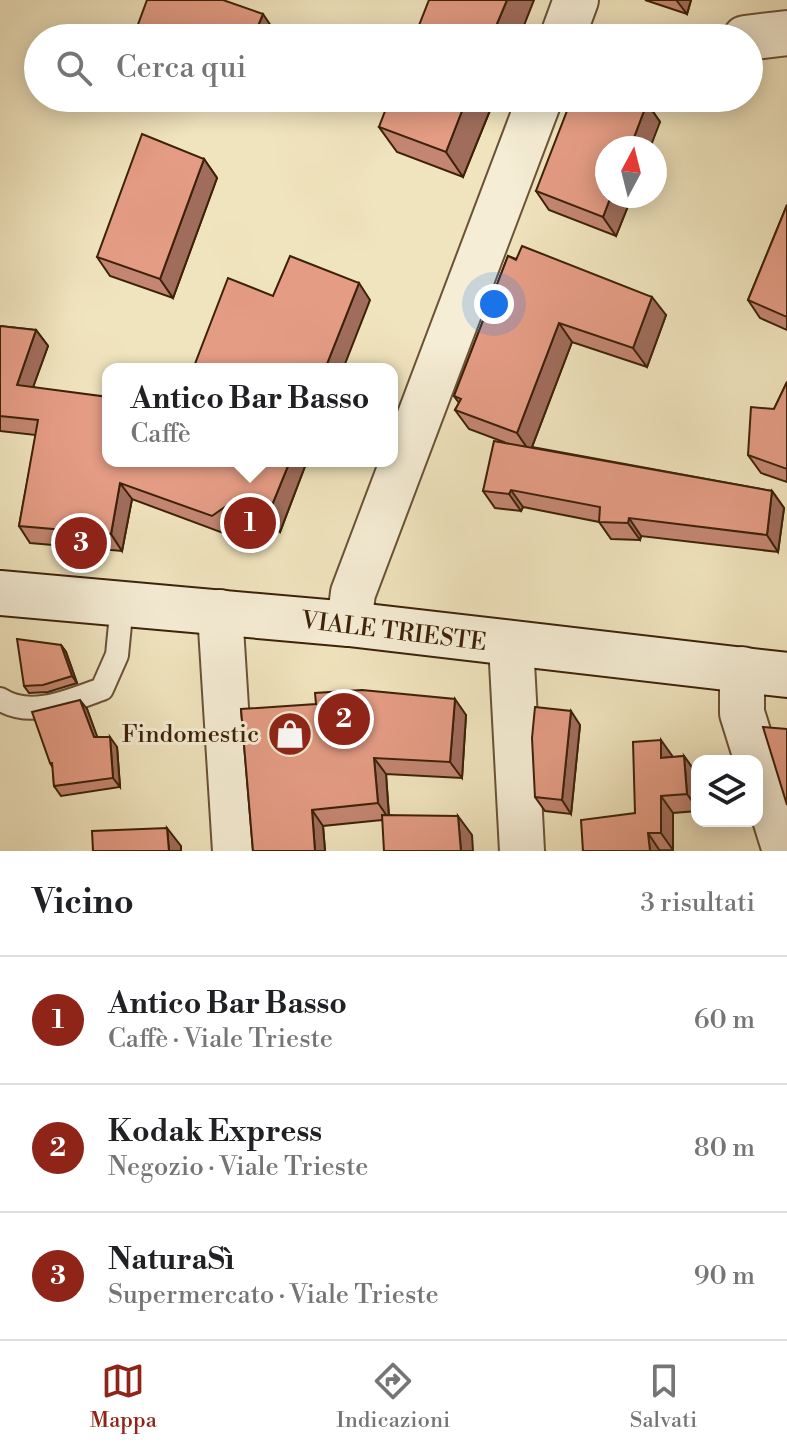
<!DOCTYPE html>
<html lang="it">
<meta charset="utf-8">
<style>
body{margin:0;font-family:"Libre Bodoni",serif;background:#f6f6f6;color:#202124}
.controls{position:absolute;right:24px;bottom:24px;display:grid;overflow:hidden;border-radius:16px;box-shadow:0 4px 20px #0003}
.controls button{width:72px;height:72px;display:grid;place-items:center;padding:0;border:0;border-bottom:2px solid #e0e0e0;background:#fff;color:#202124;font:40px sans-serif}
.compass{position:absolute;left:595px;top:136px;width:72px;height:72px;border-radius:50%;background:#fff;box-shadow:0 4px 20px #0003;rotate:7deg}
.you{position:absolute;left:494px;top:304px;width:28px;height:28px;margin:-20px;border:6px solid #fff;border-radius:50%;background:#1a73e8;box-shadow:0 0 0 12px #1a73e833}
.badge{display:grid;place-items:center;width:52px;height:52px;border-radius:50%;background:#8f2418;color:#fff;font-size:26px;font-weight:700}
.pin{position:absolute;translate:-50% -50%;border:4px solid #fff;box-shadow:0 2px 8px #0006}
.popup{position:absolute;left:102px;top:363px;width:296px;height:104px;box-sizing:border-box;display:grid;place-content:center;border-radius:16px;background:#fff;filter:drop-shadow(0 2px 6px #0005);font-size:26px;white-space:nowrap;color:#757577}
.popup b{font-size:30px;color:#202124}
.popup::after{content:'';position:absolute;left:50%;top:100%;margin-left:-16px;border:16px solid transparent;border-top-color:#fff}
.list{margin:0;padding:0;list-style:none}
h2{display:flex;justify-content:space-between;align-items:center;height:104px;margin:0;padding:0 32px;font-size:34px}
h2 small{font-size:26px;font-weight:400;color:#757577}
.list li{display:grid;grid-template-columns:52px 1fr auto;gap:24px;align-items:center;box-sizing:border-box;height:128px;padding:0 32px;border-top:2px solid #e0e0e0}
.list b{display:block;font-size:30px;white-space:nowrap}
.list p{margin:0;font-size:26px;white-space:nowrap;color:#757577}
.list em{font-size:26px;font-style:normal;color:#757577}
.icon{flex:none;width:44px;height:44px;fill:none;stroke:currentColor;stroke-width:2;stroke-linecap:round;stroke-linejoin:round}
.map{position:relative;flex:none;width:787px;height:851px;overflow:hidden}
.search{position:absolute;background:#fff;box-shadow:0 4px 20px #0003;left:24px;right:24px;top:24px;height:88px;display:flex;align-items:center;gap:20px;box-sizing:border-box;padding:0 28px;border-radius:44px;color:#757577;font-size:30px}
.sheet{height:488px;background:#fff}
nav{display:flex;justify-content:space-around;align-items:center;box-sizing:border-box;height:112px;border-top:2px solid #e0e0e0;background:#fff;font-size:22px;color:#757577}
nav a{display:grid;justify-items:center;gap:4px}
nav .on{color:#8f2418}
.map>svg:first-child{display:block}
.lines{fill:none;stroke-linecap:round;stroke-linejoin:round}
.lane-casing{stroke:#6a5236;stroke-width:26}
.street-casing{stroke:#6a5236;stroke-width:48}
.secondary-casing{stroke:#3d2108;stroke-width:48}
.lane{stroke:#f5edd5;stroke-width:22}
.street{stroke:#f5edd5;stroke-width:44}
.secondary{stroke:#f5edd5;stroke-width:44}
.wall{fill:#c48672;stroke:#3d2108;stroke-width:2}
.shaded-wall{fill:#a06d5c;stroke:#3d2108;stroke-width:2}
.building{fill:#e49c84;stroke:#3d2108;stroke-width:2}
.labels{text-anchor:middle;stroke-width:6;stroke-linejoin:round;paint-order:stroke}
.street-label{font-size:24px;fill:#3d2108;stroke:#f5edd5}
.poi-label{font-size:24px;fill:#3d2108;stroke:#f5edd5;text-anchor:end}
</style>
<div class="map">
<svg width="787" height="851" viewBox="0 0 787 851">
<rect width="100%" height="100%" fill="#f0e4be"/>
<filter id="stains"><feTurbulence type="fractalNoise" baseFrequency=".0025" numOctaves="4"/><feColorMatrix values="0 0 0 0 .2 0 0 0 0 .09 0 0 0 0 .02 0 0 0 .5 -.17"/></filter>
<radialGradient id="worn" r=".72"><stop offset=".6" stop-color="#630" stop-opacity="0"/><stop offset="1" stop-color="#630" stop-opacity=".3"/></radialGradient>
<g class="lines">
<g class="lane-casing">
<path id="lane" d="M0,699C31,719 71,700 102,689L117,655L122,604"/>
</g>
<g class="street-casing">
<g id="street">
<polyline points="562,38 576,0"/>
<polyline points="745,38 787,33"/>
<polyline points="220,612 235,851"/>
<polyline points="349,624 353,593 540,98"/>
<polyline points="511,644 522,851"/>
<polyline points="742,669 742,713 785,851"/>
</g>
</g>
<g class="secondary-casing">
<polyline id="secondary" points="0,593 349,624 787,675"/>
</g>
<use href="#lane" class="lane"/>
<use href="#street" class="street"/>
<use href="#secondary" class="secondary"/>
</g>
<g class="wall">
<polygon points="645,0 691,0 687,14"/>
<polygon points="495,98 463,177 397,152 379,127"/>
<polygon points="647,103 660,122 607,196 632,196 616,236 549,210 536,191"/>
<polygon points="204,159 217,178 173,298 110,276 97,257"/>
<polygon points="787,205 787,330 760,318 748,300"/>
<polygon points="508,256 666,315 647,367 572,342 532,447 772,491 784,508 778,552 641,536 640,540 611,539 599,522 523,507 521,511 495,508 483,491 504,442 469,429 455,410 459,403 454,396"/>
<polygon points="0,326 36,330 48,346 33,387 307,461 280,532 243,519 223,533 132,499 122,551 30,543 19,526 36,435 0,431"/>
<polygon points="787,382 787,482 761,473 748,455 774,409"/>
<polygon points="61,645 66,652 77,683 48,692 29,693 24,686"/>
<polygon points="87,709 97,737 117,747 120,787 61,796 54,786 53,768 50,763"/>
<polygon points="241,709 466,715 462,778 386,774 389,815 472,835 382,820 323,826 325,851 253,851"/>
<polygon points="580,725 571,814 545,811 535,797"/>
<polygon points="684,756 696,773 697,811 673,813 673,850 583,851 635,813 673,757"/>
</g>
<g class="shaded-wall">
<polygon points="507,0 534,0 519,38 491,38"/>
<polygon points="677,0 691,0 687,14 677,1"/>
<polygon points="263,14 271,26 267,38 253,38"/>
<polygon points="467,98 495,98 463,177 446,152"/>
<polygon points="647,103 660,122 650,148 630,148"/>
<polygon points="204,159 217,178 173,298 160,279"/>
<polygon points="611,196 632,196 616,236 603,217"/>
<polygon points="359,283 370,300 343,369 325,369"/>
<polygon points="652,297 666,315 647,367 633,348"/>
<polygon points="559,323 572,342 530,452 517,433"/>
<polygon points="36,330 48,346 28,401 17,385"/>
<polygon points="290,461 307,461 280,532 268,515"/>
<polygon points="120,483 132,499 122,551 111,534"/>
<polygon points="511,490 523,507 521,511 509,494"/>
<polygon points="772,491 784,508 778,552 767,535"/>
<polygon points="629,518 641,536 640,540 628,523"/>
<polygon points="61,645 66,652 77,683 72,676"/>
<polygon points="455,699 466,715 462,778 450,762"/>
<polygon points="80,700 87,709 101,747 94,737"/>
<polygon points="571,711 580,725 571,814 562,800"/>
<polygon points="110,737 117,747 120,787 113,778"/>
<polygon points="661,740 673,757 661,758"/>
<polygon points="684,756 696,773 697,808 687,794"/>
<polygon points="374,758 386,774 389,819 378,803"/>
<polygon points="661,796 673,813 673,850 661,833"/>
<polygon points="312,810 323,826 325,851 315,851"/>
<polygon points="458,816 472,835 473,851 461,851"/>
<polygon points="167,828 181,846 181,851 169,851"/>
<polygon points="648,833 660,851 650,851"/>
</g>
<g class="building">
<polygon points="147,0 223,0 263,14 253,38 133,38"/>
<polygon points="429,0 507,0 491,38 414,38"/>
<polygon points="390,98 467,98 446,152 379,127"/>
<polygon points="572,98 635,98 647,103 630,148 607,148 607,196 611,196 603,217 536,191"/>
<polygon points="142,134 204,159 160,279 97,257"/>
<polygon points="787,205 787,317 748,300"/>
<polygon points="522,246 652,297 633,348 559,323 517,433 455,410 461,399 454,396 508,256 516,260"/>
<polygon points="290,256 359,283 325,369 193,369 228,278 273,296"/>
<polygon points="0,326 36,330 17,385 108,397 108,461 290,461 268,515 232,502 212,516 120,483 111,534 19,526 38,420 0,416"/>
<polygon points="787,382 787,469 748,455 751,407 774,409"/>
<polygon points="494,441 772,491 767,535 629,518 628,523 599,522 600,507 511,490 509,494 483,491"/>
<polygon points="17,639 61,645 72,676 43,685 24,686"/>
<polygon points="362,690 455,699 450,762 374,758 378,803 312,810 315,851 253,851 241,709 316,704 315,693"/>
<polygon points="80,700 94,737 110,737 113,778 54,786 52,763 50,763 32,712"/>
<polygon points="535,707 571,711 562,800 535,797 532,738"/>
<polygon points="763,727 787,729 787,805"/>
<polygon points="661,740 661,758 684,756 687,794 661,796 661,833 648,833 650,851 583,851 581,820 635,813 633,742"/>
<polygon points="382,815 458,816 461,851 384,851"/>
<polygon points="167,828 169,851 93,851 92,831"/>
</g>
<defs>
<g id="shop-disc" transform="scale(2.3)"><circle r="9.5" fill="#8f2418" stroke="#f5edd5"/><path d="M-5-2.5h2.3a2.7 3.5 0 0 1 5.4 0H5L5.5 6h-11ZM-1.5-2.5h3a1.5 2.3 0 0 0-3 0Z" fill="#fff"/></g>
</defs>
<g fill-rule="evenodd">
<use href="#shop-disc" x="290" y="734"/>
</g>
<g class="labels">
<g class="street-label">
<text transform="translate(394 631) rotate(7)" y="8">VIALE TRIESTE</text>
</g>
<g class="poi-label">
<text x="259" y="742">Findomestic</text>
</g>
</g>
<rect width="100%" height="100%" filter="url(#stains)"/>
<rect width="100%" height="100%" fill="url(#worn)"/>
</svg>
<div class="controls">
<button><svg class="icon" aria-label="layers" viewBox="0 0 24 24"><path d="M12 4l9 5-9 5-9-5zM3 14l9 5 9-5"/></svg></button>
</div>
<svg class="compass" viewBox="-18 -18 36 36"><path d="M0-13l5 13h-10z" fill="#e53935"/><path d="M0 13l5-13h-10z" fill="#757577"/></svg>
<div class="you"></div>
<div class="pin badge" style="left:250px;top:523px">1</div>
<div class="popup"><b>Antico Bar Basso</b>Caffè</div>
<div class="pin badge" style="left:344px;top:719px">2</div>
<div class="pin badge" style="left:81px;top:543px">3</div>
<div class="search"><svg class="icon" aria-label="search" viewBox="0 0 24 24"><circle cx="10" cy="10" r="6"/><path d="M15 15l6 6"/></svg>Cerca qui</div>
</div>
<section class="sheet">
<h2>Vicino<small>3 risultati</small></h2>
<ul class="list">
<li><span class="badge">1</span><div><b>Antico Bar Basso</b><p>Caffè · Viale Trieste</p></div><em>60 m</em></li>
<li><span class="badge">2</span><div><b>Kodak Express</b><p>Negozio · Viale Trieste</p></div><em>80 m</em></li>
<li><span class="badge">3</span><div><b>NaturaSì</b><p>Supermercato · Viale Trieste</p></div><em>90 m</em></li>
</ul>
</section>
<nav>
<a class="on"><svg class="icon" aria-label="map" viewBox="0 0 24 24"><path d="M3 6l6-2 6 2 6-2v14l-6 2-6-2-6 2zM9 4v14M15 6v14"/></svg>Mappa</a>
<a><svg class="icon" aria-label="directions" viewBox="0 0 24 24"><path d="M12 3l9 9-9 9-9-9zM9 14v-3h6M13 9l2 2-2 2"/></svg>Indicazioni</a>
<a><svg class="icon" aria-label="saved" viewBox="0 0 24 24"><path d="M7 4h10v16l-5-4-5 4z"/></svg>Salvati</a>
</nav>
